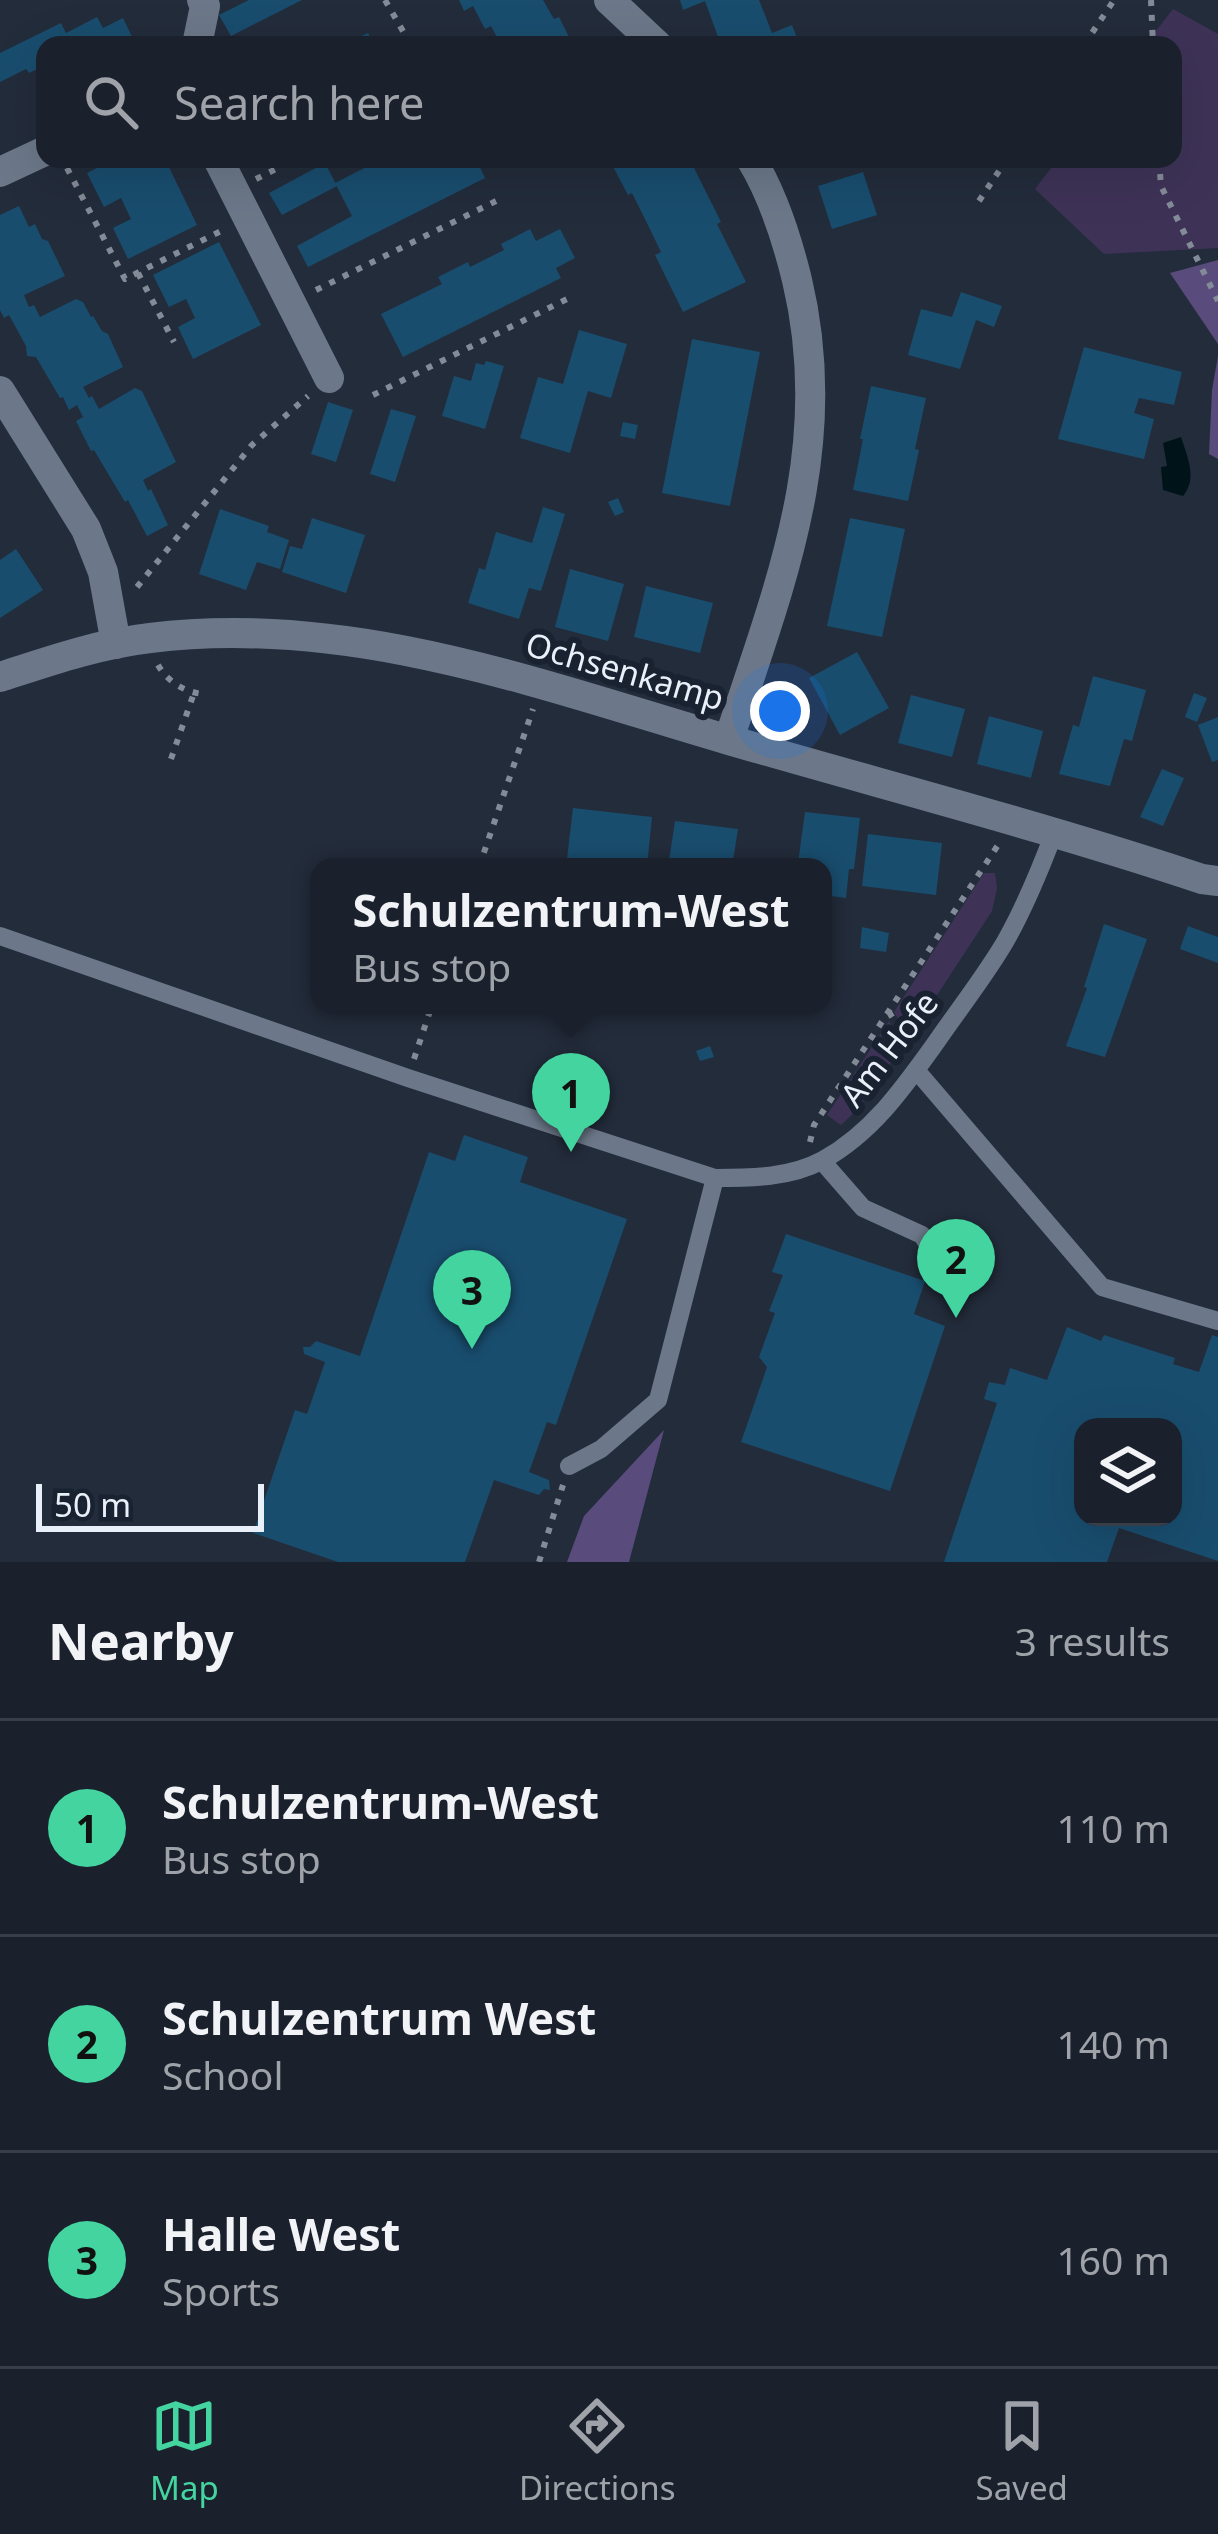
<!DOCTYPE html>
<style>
body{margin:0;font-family:"Noto Sans",sans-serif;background:#272e38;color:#f1f3f6}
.controls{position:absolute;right:36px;bottom:36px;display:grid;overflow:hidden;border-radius:24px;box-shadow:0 12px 48px #0002}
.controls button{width:108px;height:108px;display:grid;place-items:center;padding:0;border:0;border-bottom:3px solid #383e48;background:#1a212c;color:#f1f3f6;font:60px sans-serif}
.scale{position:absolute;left:36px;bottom:30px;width:228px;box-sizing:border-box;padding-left:12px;border:6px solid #eaf0fa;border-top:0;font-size:33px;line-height:42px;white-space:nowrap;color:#eaf0fa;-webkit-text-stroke:9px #192230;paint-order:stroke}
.you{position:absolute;left:780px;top:711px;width:42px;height:42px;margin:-30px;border:9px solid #fff;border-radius:50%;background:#1a73e8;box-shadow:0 0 0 18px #1a73e833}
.badge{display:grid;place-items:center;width:78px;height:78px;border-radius:50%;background:#43d4a0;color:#111;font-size:39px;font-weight:700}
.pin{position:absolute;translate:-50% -99px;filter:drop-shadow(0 3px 6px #0008)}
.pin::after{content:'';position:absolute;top:63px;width:42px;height:36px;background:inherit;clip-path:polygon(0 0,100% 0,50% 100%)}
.popup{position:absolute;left:310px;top:858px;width:522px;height:156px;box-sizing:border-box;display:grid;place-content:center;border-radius:24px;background:#1a212c;filter:drop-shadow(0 3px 9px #0005);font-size:39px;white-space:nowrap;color:#9fa3a9}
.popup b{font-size:45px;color:#f1f3f6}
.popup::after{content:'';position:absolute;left:50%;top:100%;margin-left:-24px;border:24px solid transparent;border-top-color:#1a212c}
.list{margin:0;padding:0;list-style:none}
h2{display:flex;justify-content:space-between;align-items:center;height:156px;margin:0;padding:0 48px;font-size:51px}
h2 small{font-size:39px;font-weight:400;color:#9fa3a9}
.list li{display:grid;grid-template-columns:78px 1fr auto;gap:36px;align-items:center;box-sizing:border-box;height:216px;padding:0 48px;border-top:3px solid #383e48}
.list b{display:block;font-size:45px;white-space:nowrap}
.list p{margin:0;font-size:39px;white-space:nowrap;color:#9fa3a9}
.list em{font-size:39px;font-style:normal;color:#9fa3a9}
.icon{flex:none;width:66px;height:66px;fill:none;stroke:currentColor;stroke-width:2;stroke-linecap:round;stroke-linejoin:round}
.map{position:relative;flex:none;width:1218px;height:1562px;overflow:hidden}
.search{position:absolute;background:#1a212c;box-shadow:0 12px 48px #0002;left:36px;right:36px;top:36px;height:132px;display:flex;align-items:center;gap:30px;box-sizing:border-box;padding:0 42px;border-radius:24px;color:#9fa3a9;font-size:45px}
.sheet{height:804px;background:#1a212c}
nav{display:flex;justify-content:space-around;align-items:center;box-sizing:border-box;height:168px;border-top:3px solid #383e48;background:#1a212c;font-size:33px;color:#9fa3a9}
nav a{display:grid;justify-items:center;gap:6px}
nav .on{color:#43d4a0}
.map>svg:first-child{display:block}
.green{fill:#3e3357}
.forest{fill:#594b7b}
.water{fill:#001319}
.building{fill:#194d6e;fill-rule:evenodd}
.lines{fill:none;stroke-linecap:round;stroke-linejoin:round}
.path{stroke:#848b98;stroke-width:6;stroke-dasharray:6 9;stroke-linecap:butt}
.lane{stroke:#6c7889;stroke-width:18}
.street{stroke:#6c7889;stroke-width:30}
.labels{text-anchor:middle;stroke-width:12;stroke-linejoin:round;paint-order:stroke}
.street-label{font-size:33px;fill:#eaf0fa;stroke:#192230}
</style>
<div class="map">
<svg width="1218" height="1562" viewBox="0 0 1218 1562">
<rect width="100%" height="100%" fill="#232c3b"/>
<g class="green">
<polygon points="1173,9 1218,34 1218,248 1104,254 1035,189 1058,159 1173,159 1173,45 1145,45"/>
<polygon points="984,873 995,873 997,888 992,911 909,1038 894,1012"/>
<polygon points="889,1021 903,1046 857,1110 841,1125 827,1115"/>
</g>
<g class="forest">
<polygon points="1218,260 1218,344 1170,273"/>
<polygon points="1218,356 1218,459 1209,454 1212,390"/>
<polygon points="664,1430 629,1562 567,1562 584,1516"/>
</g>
<path class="water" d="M1181,437C1187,456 1198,479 1183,496L1163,490L1161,467L1167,466L1163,443Z"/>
<g class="building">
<polygon points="249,0 302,0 231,36 219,15"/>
<polygon points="459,0 543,0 554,19 559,17 571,41 577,38 580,45 501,45 491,26 485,29 473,6 464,11"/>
<polygon points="680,0 759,0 772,33 792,25 800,45 746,45 745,43 721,45 705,1 683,10"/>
<polygon points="97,17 103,28 123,18 136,45 45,45 45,65 29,73 26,69 0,82 0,53 61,23 66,33"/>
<polygon points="368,33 374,45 343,45"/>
<polygon points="115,159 165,159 197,225 128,259 113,228 131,219 121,198 104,207 87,173"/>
<polygon points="382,159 476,159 485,178 308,267 297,246 352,216 335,183"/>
<polygon points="609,159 681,159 685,167 691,162 721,222 717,224 746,282 683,312 655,255 661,252 646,221 632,193 628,195"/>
<polygon points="325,163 337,186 282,215 269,193"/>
<polygon points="863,172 877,215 832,229 818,186"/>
<polygon points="19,206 29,227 35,224 42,239 48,241 65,276 24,295 29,307 34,305 40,317 76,299 83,302 91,317 93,316 102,331 108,334 123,367 83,387 89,398 92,396 99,409 135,388 142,391 176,462 143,480 148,491 151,489 168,525 147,536 128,500 125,502 94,450 91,451 76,421 83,417 77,405 69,410 63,397 60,398 36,357 27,356 26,346 9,315 4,318 0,310 0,215"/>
<polygon points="530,229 536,241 560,229 575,258 556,268 561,278 403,357 381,314 442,284 438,277 468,262 470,267 504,250 501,244"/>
<polygon points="219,242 261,325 193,359 178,327 195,318 186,299 169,307 153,275"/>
<polygon points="961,292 1002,306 994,327 976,320 960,369 908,355 921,309 952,317"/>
<polygon points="579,330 627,344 611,398 588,391 570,453 520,438 538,377 563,384"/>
<polygon points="692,339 760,352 730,506 662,493"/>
<polygon points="1084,347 1182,372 1174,405 1139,398 1134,413 1154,419 1144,459 1058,439"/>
<polygon points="486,361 504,366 485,429 442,416 454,376 471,381 476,363 484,365"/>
<polygon points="871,386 926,398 915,449 919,450 908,501 853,490 863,439 860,439"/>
<polygon points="328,402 353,410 336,462 311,454"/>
<polygon points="391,409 416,416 395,482 370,474"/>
<polygon points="623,422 638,425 635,439 620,436"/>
<polygon points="618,498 624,512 615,516 608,502"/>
<polygon points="543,507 565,514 541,591 529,588 519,619 468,603 479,568 485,570 496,532 532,543"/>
<polygon points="220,509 269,526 267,532 289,540 280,569 257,562 246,590 199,574"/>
<polygon points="312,518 365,535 346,593 282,572 290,546 302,549"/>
<polygon points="850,518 905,529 882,637 827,626"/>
<polygon points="16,549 43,590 0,618 0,560"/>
<polygon points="570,569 624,584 608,641 555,627"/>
<polygon points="646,586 713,603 700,653 634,637"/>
<polygon points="857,652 889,708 840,735 809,678"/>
<polygon points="1093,676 1146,690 1132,741 1124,739 1110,786 1059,774 1073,725 1079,727"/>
<polygon points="1194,693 1207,698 1197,722 1185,717"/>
<polygon points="911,695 965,709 952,757 898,743"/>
<polygon points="989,716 1043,731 1031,778 977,764"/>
<polygon points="1218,717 1218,760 1212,762 1198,725"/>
<polygon points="1162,769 1184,778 1163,826 1140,817"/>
<polygon points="573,808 652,817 647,867 567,859"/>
<polygon points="805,812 860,818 854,869 849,869 846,898 823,895 823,867 798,863"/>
<polygon points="675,821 738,829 732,867 668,867"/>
<polygon points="868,834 942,843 936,895 862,886"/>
<polygon points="1104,924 1147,939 1105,1057 1066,1046 1087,988 1084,987"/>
<polygon points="1188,926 1218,937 1218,963 1180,949"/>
<polygon points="862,927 889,933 886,952 860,948"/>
<polygon points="710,1046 714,1057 700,1061 696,1051"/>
<polygon points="464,1135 528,1157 520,1182 627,1219 556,1425 547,1422 529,1472 549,1480 550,1490 544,1489 539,1495 494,1480 465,1562 338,1562 253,1533 295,1410 307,1414 325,1362 304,1354 303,1347 310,1347 316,1341 360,1356 429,1152 455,1161"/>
<polygon points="786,1234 925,1281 914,1314 945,1326 890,1491 741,1442 767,1367 759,1357 775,1313 769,1311 783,1275 772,1272"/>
<path d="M1067,1327L1101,1341L1104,1335L1175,1358L1173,1364L1199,1372L1212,1335L1218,1337V1561L1119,1528L1107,1562H944L997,1403L984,1399L989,1382L1005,1385L1010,1368L1047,1380ZM1083,1427H1173V1517H1083Z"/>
</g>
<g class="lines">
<g class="path">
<polyline points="385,0 411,45"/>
<polyline points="1151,0 1153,45"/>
<polyline points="1084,45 1114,0"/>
<polyline points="1159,159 1161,186 1218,301"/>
<polyline points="67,168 125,279 221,231"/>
<polyline points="256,179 296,159"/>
<polyline points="979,201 1007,159"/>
<polyline points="138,273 174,342"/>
<polyline points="316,290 496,201"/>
<polyline points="373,395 569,298"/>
<polyline points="137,587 252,445 308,396"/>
<path d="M158,665C167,681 184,692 203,694"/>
<polyline points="171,759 194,693"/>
<polyline points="479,867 533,709"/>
<polyline points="889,1012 909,1045"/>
<polyline points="414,1059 432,1005"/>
<polyline points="810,1142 814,1125 998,845"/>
<polyline points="539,1562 563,1485"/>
</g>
<g class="lane">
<path d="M0,936L408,1078L715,1178C751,1178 790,1178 823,1160C873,1132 904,1087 937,1041C959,1009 985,976 1005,942C1025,907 1040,870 1054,833"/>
<polyline points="916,1070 1102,1287 1218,1321"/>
<polyline points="822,1161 863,1208 922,1235 957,1292"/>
<polyline points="569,1466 601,1449 658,1400 715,1178"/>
</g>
<g class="street">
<polyline points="609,0 657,45"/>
<polyline points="197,45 205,6 202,0"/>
<polyline points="218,159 329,378"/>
<polyline points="0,172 45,151"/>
<polyline points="0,391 86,529 103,572 116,644"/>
<path d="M0,677C49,661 98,644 150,638C350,613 541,685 729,740C887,786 1046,827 1202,879L1218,881"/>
<path d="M729,739C780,584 837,447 797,280C787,239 773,195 751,159"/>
</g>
</g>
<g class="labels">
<g class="street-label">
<text transform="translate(625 671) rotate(16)" y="12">Ochsenkamp</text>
<text transform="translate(889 1049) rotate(-52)" y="12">Am Hofe</text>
</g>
</g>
</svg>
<div class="controls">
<button><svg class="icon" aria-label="layers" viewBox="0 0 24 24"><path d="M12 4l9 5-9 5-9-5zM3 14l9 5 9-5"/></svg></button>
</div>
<div class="scale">50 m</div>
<div class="you"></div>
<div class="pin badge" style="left:571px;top:1152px">1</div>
<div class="popup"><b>Schulzentrum-West</b>Bus stop</div>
<div class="pin badge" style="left:956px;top:1318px">2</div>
<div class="pin badge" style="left:472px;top:1349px">3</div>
<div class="search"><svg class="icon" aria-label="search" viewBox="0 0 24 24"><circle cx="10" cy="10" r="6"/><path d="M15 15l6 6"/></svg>Search here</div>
</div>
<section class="sheet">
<h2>Nearby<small>3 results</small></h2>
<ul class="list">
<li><span class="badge">1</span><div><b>Schulzentrum-West</b><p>Bus stop</p></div><em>110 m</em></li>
<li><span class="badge">2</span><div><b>Schulzentrum West</b><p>School</p></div><em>140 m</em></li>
<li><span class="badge">3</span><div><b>Halle West</b><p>Sports</p></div><em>160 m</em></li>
</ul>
</section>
<nav>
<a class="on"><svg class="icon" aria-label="map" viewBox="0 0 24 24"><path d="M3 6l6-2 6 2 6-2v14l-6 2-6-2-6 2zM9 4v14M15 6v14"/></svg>Map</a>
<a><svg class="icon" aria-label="directions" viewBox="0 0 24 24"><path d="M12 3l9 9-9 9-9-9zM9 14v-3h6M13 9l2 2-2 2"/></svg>Directions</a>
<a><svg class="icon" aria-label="saved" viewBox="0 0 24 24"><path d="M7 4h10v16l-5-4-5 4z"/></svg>Saved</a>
</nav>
